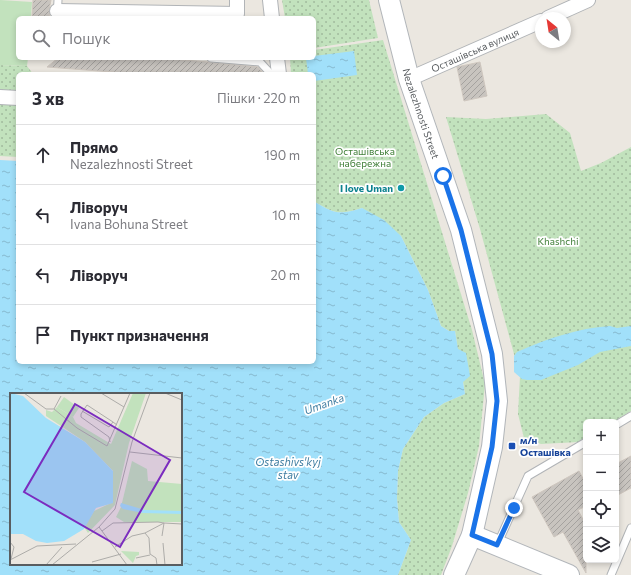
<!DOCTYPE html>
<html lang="uk">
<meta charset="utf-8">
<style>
body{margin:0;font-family:Commissioner,sans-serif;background:#f2f2f3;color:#2b2b33}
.controls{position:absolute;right:12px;bottom:12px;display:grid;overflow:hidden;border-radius:6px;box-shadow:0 2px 6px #0003}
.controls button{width:36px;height:36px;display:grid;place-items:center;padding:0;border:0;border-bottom:1px solid #e1e1e2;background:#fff;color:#2b2b33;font:20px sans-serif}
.compass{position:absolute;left:535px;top:12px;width:36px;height:36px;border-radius:50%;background:#fff;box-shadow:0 2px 6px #0003;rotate:330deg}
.stop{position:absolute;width:12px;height:12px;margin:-9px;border:3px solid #1a73e8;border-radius:50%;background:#fff}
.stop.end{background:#1a73e8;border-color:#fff;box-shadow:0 1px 4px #0008}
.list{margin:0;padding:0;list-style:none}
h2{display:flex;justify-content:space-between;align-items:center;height:52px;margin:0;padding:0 16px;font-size:17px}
h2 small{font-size:13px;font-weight:400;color:#7c7c81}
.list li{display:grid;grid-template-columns:26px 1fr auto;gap:12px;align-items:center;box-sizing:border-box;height:60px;padding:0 16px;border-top:1px solid #e1e1e2}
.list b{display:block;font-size:15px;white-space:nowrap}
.list p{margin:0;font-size:13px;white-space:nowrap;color:#7c7c81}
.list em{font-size:13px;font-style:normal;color:#7c7c81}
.icon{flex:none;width:22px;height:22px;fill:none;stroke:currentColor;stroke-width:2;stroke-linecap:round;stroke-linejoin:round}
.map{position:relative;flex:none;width:631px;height:575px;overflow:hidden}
.search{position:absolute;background:#fff;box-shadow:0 2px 6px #0003;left:16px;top:16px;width:300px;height:44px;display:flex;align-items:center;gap:10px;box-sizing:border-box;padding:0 14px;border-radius:6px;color:#7c7c81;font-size:15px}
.panel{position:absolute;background:#fff;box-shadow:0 2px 6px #0003;left:16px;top:72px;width:300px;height:292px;border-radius:6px}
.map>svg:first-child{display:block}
.park{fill:url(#park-dots)}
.garden{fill:#c2e2bd}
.water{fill:url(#water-ripples);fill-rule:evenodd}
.building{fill:url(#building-hatch);stroke:#cfc7bf}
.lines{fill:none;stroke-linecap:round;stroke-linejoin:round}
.lane-casing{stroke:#b1b4b7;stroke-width:9}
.street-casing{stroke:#b1b4b7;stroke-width:16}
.secondary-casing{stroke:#b2b6ba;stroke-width:22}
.lane{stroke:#fff;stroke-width:7}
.street{stroke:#fff;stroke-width:14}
.secondary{stroke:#fff;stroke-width:20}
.route{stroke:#1a73e8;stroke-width:5}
.culture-dot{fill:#0f9aa8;stroke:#fff;stroke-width:1.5}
.transit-dot{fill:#1a4fb4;stroke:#fff;stroke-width:1.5}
.labels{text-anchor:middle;stroke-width:3.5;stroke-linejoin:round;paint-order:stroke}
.street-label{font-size:10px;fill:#595d60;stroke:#fff}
.park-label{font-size:10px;fill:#407f38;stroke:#fff}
.culture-label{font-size:10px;font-weight:bold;fill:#0d838f;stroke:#fff;text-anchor:end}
.transit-label{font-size:10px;font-weight:bold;fill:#164399;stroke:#fff;text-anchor:start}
.water-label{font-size:11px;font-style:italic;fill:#3e7da1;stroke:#fff}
.inset-road{fill:none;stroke:#adaca9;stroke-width:1}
.view{fill:#7b2cbf;fill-opacity:0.15;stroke:#7b2cbf;stroke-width:2}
.inset-edge{fill:none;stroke:#595d60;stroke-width:2}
</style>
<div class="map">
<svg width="631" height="575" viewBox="0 0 631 575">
<defs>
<pattern id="park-dots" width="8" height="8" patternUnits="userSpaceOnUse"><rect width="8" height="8" fill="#c2e2bd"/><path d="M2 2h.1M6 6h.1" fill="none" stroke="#a1ba9d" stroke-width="1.8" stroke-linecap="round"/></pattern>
<pattern id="water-ripples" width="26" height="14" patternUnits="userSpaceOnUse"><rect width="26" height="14" fill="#a1e0fa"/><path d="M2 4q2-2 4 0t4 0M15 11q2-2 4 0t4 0" fill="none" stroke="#86b9ce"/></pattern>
<pattern id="building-hatch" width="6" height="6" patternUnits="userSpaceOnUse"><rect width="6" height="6" fill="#c8c4bf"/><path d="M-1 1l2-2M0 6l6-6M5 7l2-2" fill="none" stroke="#a5a29f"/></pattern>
</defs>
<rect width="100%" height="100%" fill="#ebe7e0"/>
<g class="park">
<polygon points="282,0 369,0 378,38 314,48 314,18 285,18"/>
<path d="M383,40L472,330L485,384L479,446L468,493L452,546L441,575H398L411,540L399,522L397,498L398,471L403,449L424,417L444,403L465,394L455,331H449L441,326L428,290L401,236L362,208C339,215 335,214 315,202L314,199V74H291L290,58H314V50Z"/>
<polygon points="0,65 27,66 33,74 18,74 18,157 0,156"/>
<polygon points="546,114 570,133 581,171 601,163 631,147 631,411 613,422 586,422 586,438 579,442 541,444 524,438 518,414 520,376 480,229 446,117 486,119"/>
</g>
<polygon class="garden" points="0,0 32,2 31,18 18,18 18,58 28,58 27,66 0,65"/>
<g class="water">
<polygon points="354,51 357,75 314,81 314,74 308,74 306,58 314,58 314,56"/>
<path d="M0,160L18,161V362H314V199L315,202C335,214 339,215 362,208L384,220L401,236L428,290L441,326L449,331H455L458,349L466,353L470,376L463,382L465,394L444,403L424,417L403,449L398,471L397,498L399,522L411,540L398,575H0ZM11,394H181V564H11Z"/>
<path d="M610,326L617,328L631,326V346L600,352L578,365L541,380H527L522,379L514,372V356L517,352C546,339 578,328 610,326Z"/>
</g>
<g class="building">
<polygon points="33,0 51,0 49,10 50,18 32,18"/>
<polygon points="58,58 159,58 208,62 258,67 264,74 138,74 47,67"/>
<polygon points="480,62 487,96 464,101 457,67"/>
<polygon points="631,456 631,488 616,496 616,464"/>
<polygon points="579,471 586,484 586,506 578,510 586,525 586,573 563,532 554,537 532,497"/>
</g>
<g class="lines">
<g class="lane-casing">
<g id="lane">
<polyline points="57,18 58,0"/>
<polyline points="211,58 260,62 271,74"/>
<polyline points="616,425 631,416"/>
<polyline points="498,543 528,476 586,442"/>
<polyline points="611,575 631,528"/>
</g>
</g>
<g class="street-casing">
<g id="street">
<polyline points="270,0 272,18"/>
<polyline points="57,11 237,14 237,0"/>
<polyline points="548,18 588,0"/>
<polyline points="277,58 279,74"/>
<path id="s1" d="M409,79L541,21"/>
<polyline points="0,97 18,98"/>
</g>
</g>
<g class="secondary-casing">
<g id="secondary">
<path id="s2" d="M389,0L409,79L461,230L492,354L497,401L492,447L472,535L454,575"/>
<polyline points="472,535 569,575"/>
</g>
</g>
<use href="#lane" class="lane"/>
<use href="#street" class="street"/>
<use href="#secondary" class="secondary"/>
</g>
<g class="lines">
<polyline class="route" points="443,176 461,230 492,354 497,401 492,447 472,535 497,545 514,508"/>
</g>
<circle class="culture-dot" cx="401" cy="188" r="4"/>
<rect class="transit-dot" x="508" y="442" width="8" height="8" rx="2"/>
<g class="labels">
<g class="street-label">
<text dy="4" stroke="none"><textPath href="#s1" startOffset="72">Осташівська вулиця</textPath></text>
<text dy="4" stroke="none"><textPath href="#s2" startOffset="118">Nezalezhnosti Street</textPath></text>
</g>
<g class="park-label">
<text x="365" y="155">Осташівська<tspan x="365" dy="12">набережна</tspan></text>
<text x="558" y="245">Khashchi</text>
</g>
<g class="culture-label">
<text x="393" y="192">I love Uman</text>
</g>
<g class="transit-label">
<text x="520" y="444">м/н<tspan x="520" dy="12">Осташівка</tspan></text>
</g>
<g class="water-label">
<text transform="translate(324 404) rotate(-20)" y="4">Umanka</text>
<text x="288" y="466">Ostashivs'kyj<tspan x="288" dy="13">stav</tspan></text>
</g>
</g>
<g transform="translate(10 393)">
<rect width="172" height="172" fill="#ebe7e0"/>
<path d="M123,0H136L119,50L105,112L78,140L74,134L84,118L103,109V78L75,49L36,23V17L42,19L47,14L63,24L66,30L101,51ZM122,68L137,76L138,88L172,91V129H114L106,124L111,114ZM111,158L129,159V162L126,163L123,170Z" fill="#c2e2bd"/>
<path d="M54,4L69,15L63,24L47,14Z" fill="#c2e2bd"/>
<path d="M0,0L13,3L36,25L75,49L103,78V110L86,115L74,136L54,148L37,150L26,148L13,141H0ZM111,110L135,117L172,118V121L133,120L113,116L110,113Z" fill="#a1e0fa"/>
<path class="inset-road" d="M14,0L36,16H44M91,0L114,14M155,0L172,7M51,3L44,16L67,35L97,53L120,0M72,18L99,34L103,29L107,32M100,49L99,44L71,24V21L77,12L103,29M120,59L172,65M89,134L117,172M92,138L103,130L148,129L154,130L152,143M135,140L154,130L172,131M0,149L4,154L1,166M153,150L155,172M105,154L122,143L135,140L139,145L140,161L146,165L147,172M126,165L140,162M0,167L27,153L66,151M82,169L111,161M36,172L52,154M42,172L89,134L105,116L122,49L140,0"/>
<path class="view" d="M65,11L160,67L110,154L14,99Z"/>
<rect width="172" height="172" class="inset-edge"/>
</g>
</svg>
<div class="controls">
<button>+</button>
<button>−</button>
<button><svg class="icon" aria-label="locate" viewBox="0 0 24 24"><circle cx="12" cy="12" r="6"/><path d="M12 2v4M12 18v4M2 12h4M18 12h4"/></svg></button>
<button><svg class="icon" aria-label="layers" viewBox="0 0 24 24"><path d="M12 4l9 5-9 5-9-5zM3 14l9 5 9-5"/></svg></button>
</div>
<svg class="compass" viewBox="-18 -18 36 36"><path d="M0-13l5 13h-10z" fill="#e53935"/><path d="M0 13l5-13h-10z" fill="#7c7c81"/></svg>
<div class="stop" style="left:443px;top:176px"></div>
<div class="stop end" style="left:514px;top:508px"></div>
<div class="search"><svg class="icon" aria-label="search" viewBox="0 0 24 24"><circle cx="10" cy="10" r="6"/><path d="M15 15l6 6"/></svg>Пошук</div>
<section class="panel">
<h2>3 хв<small>Пішки · 220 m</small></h2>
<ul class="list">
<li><svg class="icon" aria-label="ahead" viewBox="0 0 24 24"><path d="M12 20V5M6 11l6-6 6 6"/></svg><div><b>Прямо</b><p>Nezalezhnosti Street</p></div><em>190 m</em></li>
<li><svg class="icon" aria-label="left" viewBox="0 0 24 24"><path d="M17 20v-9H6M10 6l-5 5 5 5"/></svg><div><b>Ліворуч</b><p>Ivana Bohuna Street</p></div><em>10 m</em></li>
<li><svg class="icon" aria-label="left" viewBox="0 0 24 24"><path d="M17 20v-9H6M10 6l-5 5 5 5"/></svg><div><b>Ліворуч</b></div><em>20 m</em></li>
<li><svg class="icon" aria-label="arrive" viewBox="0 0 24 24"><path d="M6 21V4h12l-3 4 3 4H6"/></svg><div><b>Пункт призначення</b></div></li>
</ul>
</section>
</div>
